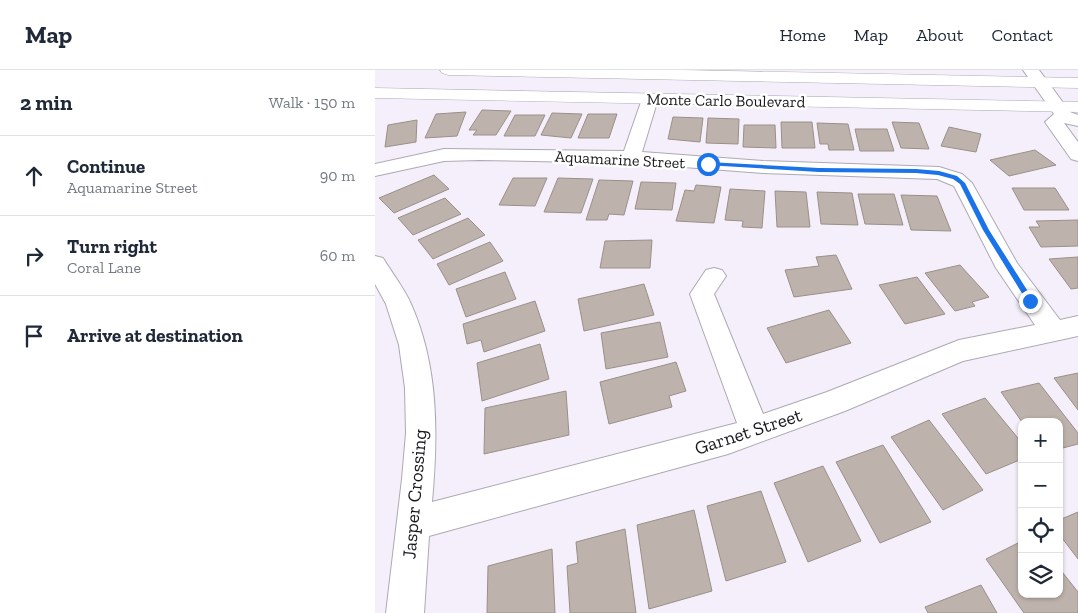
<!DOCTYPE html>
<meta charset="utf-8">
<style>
body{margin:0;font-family:"Zilla Slab",serif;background:#f6f6f7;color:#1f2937}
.controls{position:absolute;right:15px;bottom:15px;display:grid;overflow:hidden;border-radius:10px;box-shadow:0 1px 4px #0004}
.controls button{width:45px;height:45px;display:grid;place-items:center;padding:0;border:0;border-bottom:1px solid #e0e1e3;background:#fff;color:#1f2937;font:25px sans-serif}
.stop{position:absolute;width:15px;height:15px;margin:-11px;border:4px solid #1a73e8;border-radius:50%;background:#fff}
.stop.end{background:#1a73e8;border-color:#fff;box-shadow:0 1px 5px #0008}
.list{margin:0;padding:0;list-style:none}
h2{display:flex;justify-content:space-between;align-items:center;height:65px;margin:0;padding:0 20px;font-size:21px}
h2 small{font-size:16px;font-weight:400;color:#747a83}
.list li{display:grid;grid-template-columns:32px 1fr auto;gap:15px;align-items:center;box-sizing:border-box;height:80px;padding:0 20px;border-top:1px solid #e0e1e3}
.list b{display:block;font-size:19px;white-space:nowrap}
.list p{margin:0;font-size:16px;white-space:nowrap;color:#747a83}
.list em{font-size:16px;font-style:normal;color:#747a83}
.icon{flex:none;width:28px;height:28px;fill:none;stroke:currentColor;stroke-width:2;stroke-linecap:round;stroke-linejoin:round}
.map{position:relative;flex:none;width:703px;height:543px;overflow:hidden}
header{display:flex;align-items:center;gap:30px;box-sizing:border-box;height:70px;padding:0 25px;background:#fff;border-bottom:1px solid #e0e1e3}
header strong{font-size:24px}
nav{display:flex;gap:28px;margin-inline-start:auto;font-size:18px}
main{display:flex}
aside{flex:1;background:#fff}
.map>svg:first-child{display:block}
.building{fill:#beb3ac;stroke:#9a9089}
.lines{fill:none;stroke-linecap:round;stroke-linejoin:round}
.street-casing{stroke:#ada9b3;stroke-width:2}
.secondary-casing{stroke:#ada9b3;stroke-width:1}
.street{fill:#fff;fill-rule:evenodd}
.secondary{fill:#fff;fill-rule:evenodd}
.route{fill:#1a73e8}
.labels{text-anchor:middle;stroke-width:5;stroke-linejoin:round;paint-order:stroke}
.far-street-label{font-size:16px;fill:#19171b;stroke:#fff}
.street-label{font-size:19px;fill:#19171b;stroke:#fff}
</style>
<header>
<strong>Map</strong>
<nav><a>Home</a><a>Map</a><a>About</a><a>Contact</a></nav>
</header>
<main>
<aside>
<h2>2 min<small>Walk · 150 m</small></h2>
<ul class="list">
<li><svg class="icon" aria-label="ahead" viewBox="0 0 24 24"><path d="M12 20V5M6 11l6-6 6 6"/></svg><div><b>Continue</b><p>Aquamarine Street</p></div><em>90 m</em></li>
<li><svg class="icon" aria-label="right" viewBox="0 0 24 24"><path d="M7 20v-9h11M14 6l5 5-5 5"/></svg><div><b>Turn right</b><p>Coral Lane</p></div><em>60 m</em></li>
<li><svg class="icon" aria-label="arrive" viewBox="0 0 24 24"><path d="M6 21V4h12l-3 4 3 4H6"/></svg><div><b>Arrive at destination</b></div></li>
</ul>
</aside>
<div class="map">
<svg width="703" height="543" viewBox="0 0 703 543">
<rect width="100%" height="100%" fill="#f4effa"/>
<g class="building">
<polygon points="107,40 136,41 121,65 98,65 102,60 94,60"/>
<polygon points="91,42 82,66 50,68 61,44"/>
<polygon points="177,43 207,44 196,68 166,65"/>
<polygon points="213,44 242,44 234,68 203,68"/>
<polygon points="140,45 170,45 160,66 129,66"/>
<polygon points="298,47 328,48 325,72 293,69"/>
<polygon points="333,48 364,49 363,74 331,73"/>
<polygon points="42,50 41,72 10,77 13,55"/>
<polygon points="406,52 437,52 440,78 407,78"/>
<polygon points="517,52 544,53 554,79 526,78"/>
<polygon points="442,53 473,54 479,80 454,80 453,74 445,74"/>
<polygon points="369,55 400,55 401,78 368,77"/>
<polygon points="574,57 606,64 601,82 566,76"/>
<polygon points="480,59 512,59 519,81 485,81"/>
<polygon points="660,80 681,95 634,106 615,90"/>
<polygon points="59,105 74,119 19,143 4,128"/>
<polygon points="138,108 172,108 160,136 124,135"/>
<polygon points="183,108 218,109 206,143 169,142"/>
<polygon points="224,110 258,111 249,145 234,144 232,150 211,150"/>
<polygon points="266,112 301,113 297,140 260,139"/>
<polygon points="321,115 346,117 339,153 301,151 310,120 319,121"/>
<polygon points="637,118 680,118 694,140 649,140"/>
<polygon points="355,119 390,121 387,158 367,157 368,151 350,150"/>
<polygon points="400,121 431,122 435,157 402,157"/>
<polygon points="442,122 477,123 483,155 446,154"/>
<polygon points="483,124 519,124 528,155 490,154"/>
<polygon points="526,125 562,126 576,161 536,160"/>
<polygon points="70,128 86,144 38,165 23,148"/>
<polygon points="93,148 110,165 58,189 43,170"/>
<polygon points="703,150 703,176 666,177 654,157 665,157 661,151"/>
<polygon points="277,170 275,198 225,198 230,171"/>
<polygon points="115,172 128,191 74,215 62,194"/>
<polygon points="461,185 477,219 419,227 410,200 444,196 441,187"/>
<polygon points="703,187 703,218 696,219 674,189"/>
<polygon points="585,195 614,227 597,232 600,236 580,241 550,203"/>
<polygon points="130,202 141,229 91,247 81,219"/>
<polygon points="542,207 570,244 530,254 504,215"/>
<polygon points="269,214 279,245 209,261 203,229"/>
<polygon points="160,231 170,261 109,282 106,270 92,274 88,254"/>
<polygon points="454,240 476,273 411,293 392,258"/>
<polygon points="285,252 293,287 231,299 226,263"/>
<polygon points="165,274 174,309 107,331 102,293"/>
<polygon points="301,292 311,321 294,326 297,337 234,354 225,312"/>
<polygon points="703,303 703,340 679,308"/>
<polygon points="664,313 703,363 703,374 684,379 684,352 647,352 626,322"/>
<polygon points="191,321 194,365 109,384 110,338"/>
<polygon points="610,328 647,373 647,389 611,404 567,344"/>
<polygon points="554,350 608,420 568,440 516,367"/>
<polygon points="508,375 556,452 505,473 461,392"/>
<polygon points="448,396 486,471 433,492 399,413"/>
<polygon points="386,421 411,492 351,511 332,436"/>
<polygon points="319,440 337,521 274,539 262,455"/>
<polygon points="703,442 703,489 684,464 684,450"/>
<polygon points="250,459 261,543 195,543 192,496 203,493 201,472"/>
<polygon points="647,471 647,524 684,524 684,498 703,522 703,543 649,543 611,489"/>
<polygon points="177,479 180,543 112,543 113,496"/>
<polygon points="606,515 622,543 553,543 550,537"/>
</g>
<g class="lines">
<g class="street-casing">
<g id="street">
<polygon points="648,0 664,0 695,42 703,45 703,56 689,53 703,72 703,91 696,89 670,52 679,44"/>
<path d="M275,24L281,26L283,29L267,82L388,91L564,97L587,104L597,113L642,193L685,250L703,246V266L588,291L470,341L353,384L54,466L49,543H11L27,409L31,363L30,318L24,275L11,234L0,214V186L8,188C17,203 29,218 36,234C64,297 63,365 57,432L362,353L315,224L331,200L339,198L347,200L351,206L339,224L388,344L452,322L584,270L660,255L621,198L579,116L562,109L388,103L256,93L104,90L69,91L0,106V94L69,79L249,81L267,29L269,26Z"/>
</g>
</g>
<g class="secondary-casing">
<g id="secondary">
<polygon points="65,0 307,0 703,8 703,18 73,5 67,3"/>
<polygon points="0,18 703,32 703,42 0,28"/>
</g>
</g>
<use href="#street" class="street"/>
<use href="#secondary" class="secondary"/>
</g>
<polygon class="route" points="333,92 444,98 541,99 564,101 582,106 590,113 614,160 659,231 655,234 653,233 608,160 585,114 578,109 563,105 541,103 444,102 331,95"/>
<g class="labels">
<g class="far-street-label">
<text transform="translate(351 30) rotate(1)" y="6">Monte Carlo Boulevard</text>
<text transform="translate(245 89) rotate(3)" y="6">Aquamarine Street</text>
</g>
<g class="street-label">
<text transform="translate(373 361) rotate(-18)" y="7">Garnet Street</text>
<text transform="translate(39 424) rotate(-85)" y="7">Jasper Crossing</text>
</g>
</g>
</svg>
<div class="controls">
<button>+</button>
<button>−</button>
<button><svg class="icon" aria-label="locate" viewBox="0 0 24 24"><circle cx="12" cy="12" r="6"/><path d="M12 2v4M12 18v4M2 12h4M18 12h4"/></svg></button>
<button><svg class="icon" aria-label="layers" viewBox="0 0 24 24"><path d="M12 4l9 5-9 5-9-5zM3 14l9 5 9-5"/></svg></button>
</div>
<div class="stop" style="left:333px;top:94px"></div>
<div class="stop end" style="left:655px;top:231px"></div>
</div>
</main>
